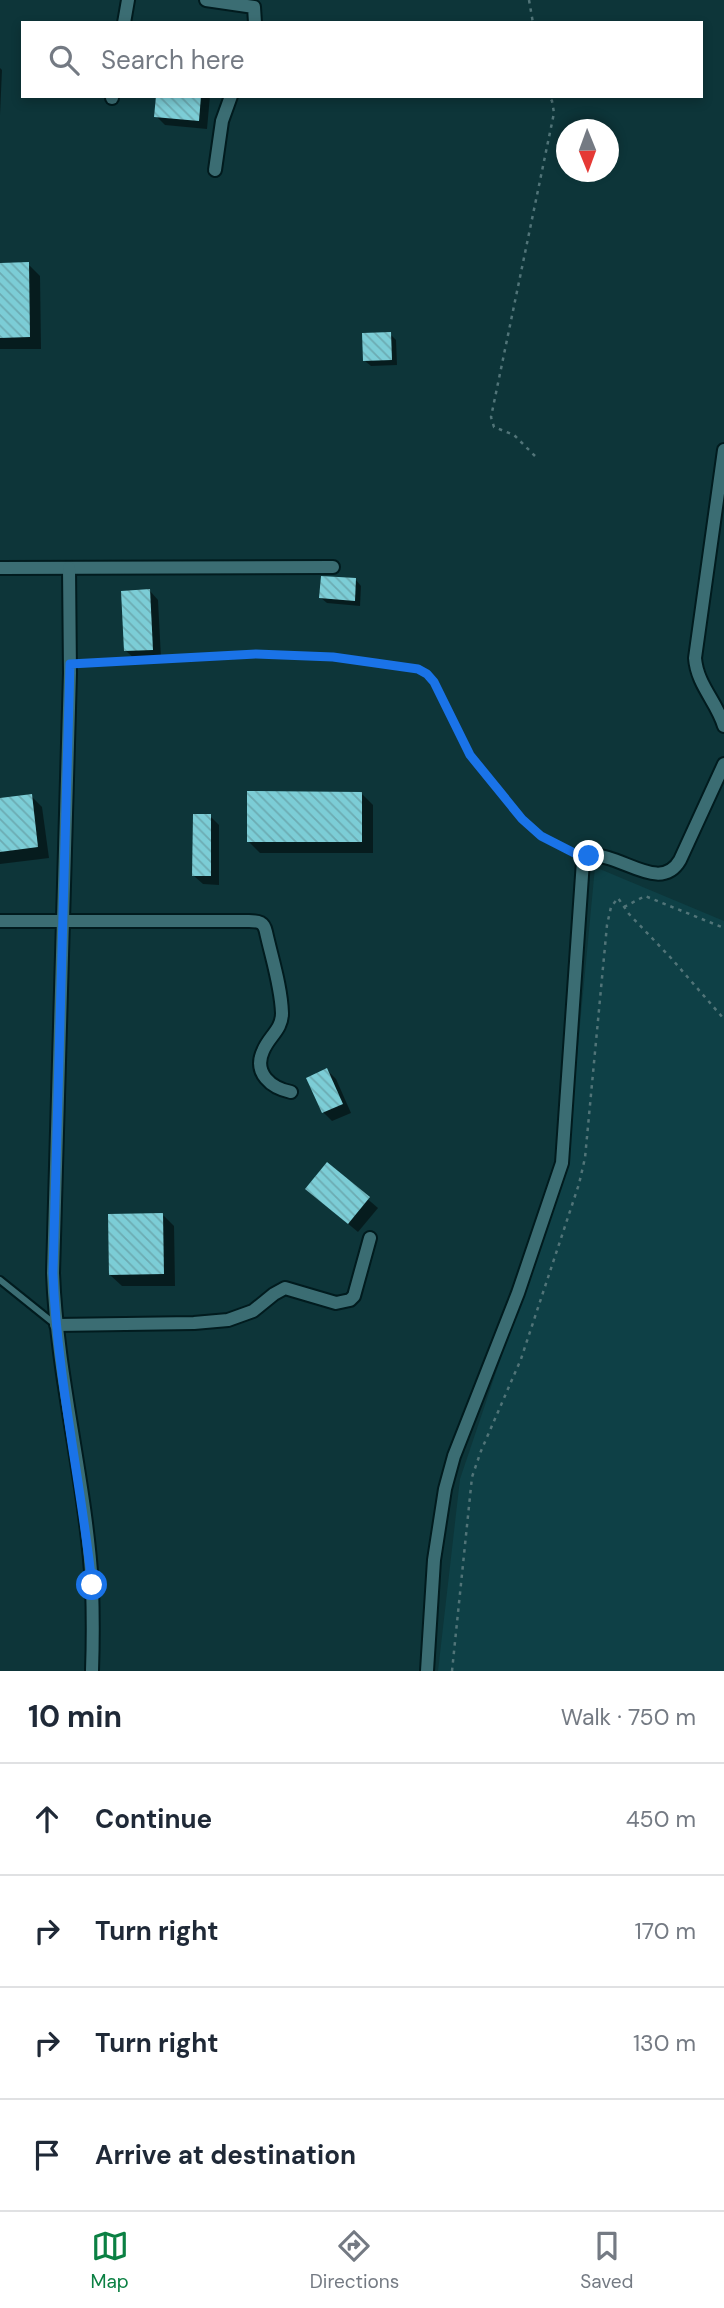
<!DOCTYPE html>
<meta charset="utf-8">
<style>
body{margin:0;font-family:"DM Sans",sans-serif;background:#f2f2f3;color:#1f2937}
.compass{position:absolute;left:556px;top:119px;width:63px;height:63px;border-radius:50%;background:#fff;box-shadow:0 4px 10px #0003;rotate:179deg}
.stop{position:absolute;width:21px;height:21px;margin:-16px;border:5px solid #1a73e8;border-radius:50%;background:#fff}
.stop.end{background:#1a73e8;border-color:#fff;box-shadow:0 2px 7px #0008}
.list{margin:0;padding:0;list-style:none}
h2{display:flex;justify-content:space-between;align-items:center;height:91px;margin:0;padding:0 28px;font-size:30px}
h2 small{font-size:23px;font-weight:400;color:#747a83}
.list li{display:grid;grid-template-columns:46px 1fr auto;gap:21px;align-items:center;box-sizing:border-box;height:112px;padding:0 28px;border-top:2px solid #e0e1e3}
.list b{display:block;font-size:26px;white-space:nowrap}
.list em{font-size:23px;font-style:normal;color:#747a83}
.icon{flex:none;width:38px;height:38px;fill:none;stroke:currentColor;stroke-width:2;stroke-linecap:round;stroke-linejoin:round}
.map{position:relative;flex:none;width:724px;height:1671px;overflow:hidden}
.search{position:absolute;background:#fff;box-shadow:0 4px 10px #0003;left:21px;right:21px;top:21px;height:77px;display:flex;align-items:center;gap:18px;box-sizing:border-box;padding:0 24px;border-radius:0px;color:#747a83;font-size:26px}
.sheet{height:539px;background:#fff}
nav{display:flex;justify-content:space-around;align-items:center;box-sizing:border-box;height:98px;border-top:2px solid #e0e1e3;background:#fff;font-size:19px;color:#747a83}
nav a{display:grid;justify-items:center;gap:4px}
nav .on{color:#0b8043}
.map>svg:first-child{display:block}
.built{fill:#0e4046}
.shadow{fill:#0007}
.building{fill:url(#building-back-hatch)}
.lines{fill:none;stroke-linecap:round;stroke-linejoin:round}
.service-casing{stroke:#011b1e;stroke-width:10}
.minor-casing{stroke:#011b1e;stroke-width:16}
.path{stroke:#517478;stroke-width:2.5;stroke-dasharray:3.5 5;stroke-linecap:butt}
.service{stroke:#3b6d73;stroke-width:6}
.minor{stroke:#3b6d73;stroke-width:12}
.route{stroke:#1a73e8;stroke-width:9}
</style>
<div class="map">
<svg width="724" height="1671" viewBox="0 0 724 1671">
<defs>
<pattern id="building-back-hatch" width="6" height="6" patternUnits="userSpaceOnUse" patternTransform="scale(1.75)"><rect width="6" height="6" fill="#7ccdd6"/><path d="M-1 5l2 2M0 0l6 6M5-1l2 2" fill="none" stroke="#6cabb2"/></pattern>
</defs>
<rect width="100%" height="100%" fill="#0d3539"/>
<polygon class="built" points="595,867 724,921 724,1671 438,1671 460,1479 567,1162"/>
<g class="shadow">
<polygon points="0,68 2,70 0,115"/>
<polygon points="158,96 210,96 207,129 165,125 156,116"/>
<polygon points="0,264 28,264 40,276 41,349 0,349"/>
<polygon points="390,334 396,340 397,365 371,366 365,361"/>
<polygon points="356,580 361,586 360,606 327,603 321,598"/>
<polygon points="150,591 158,600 161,658 135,659 126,651"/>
<polygon points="361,793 373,805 373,853 260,853 248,841"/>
<polygon points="31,796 42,807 49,858 0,864 0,799"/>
<polygon points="210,816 219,825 219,885 203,884 194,876"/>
<polygon points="327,1070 336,1079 351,1113 332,1121 323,1112"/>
<polygon points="328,1165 378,1208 358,1232 316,1197"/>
<polygon points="162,1214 174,1226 175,1286 122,1286 110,1275"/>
</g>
<g class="building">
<polygon points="156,96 201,96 199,121 154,117"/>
<polygon points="29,262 30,337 0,338 0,263"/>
<polygon points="391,332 392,360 363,361 362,333"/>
<polygon points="321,576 356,578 355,601 319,598"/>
<polygon points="150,589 153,650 124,651 121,591"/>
<polygon points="247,791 362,792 362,842 247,842"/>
<polygon points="32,794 38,847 0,852 0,798"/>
<polygon points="193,814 211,814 211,876 192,876"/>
<polygon points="327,1068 343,1104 322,1113 306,1078"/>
<polygon points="327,1162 370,1197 348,1224 305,1189"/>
<polygon points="163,1213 164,1274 109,1275 108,1214"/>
</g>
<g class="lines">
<g class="service-casing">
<polyline id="service" points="0,1280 56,1325"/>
</g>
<g class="minor-casing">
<g id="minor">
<polyline points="206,0 254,7 255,23"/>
<polyline points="124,23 128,0"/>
<polyline points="112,98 112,96"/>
<polyline points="215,170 222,121 231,96"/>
<path d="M724,450L695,658C697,685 717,702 724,726"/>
<polyline points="0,568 333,567"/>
<path d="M69,568L70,673L53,1273C57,1379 86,1481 92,1586C93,1614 93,1643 92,1671"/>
<path d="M0,921H249C259,921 264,922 266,932C272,959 281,986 282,1013C282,1030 269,1036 263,1051C253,1073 271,1088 291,1092"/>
<polyline points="56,1325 194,1323 228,1320 253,1311 274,1294 285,1288 336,1303 350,1300 354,1296 370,1238"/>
<path d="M427,1671L434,1560L445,1489L454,1456L518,1293L562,1163L583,861L589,856C619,851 660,895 680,860L724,764"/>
</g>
</g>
<g class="path">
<polyline points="529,0 533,23"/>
<polyline points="535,456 514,435 494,427 491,417 554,113 552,101 549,96"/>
<polyline points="83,663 256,654 333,657 418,669 434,682 470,755 522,819 541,836 572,852"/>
<polyline points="624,907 645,896 724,928"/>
<polyline points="452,1671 472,1477 481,1451 521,1359 579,1184 585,1158 607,925 611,907 618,898 629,914 671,958 724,1019"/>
</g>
<use href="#service" class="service"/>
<use href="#minor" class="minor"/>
</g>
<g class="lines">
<path class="route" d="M92,1585C81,1481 57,1378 53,1273L70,664L256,654L333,657L418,669L427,674L434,682L470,755L522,819L541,836L584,858L589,856"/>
</g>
</svg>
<svg class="compass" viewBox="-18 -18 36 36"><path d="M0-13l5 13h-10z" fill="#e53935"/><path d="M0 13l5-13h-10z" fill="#747a83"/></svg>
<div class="stop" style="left:92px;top:1585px"></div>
<div class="stop end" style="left:589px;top:856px"></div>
<div class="search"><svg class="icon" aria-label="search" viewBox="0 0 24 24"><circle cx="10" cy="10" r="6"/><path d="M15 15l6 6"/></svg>Search here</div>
</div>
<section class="sheet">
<h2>10 min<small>Walk · 750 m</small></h2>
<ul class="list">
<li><svg class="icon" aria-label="ahead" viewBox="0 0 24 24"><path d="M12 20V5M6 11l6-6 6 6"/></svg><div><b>Continue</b></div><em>450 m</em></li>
<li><svg class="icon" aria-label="right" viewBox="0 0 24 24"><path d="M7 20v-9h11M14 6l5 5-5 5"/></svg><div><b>Turn right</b></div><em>170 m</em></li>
<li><svg class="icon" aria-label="right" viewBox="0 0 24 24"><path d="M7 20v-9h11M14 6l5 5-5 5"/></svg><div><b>Turn right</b></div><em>130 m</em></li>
<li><svg class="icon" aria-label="arrive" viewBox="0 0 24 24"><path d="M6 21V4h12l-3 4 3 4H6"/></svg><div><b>Arrive at destination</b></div></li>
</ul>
</section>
<nav>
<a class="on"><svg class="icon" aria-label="map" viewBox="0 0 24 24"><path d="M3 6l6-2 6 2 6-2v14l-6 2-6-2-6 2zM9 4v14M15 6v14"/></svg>Map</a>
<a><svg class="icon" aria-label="directions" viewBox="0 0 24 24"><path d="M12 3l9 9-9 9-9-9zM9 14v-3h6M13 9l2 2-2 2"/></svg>Directions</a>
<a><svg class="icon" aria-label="saved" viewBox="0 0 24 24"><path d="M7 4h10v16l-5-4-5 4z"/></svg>Saved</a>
</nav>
